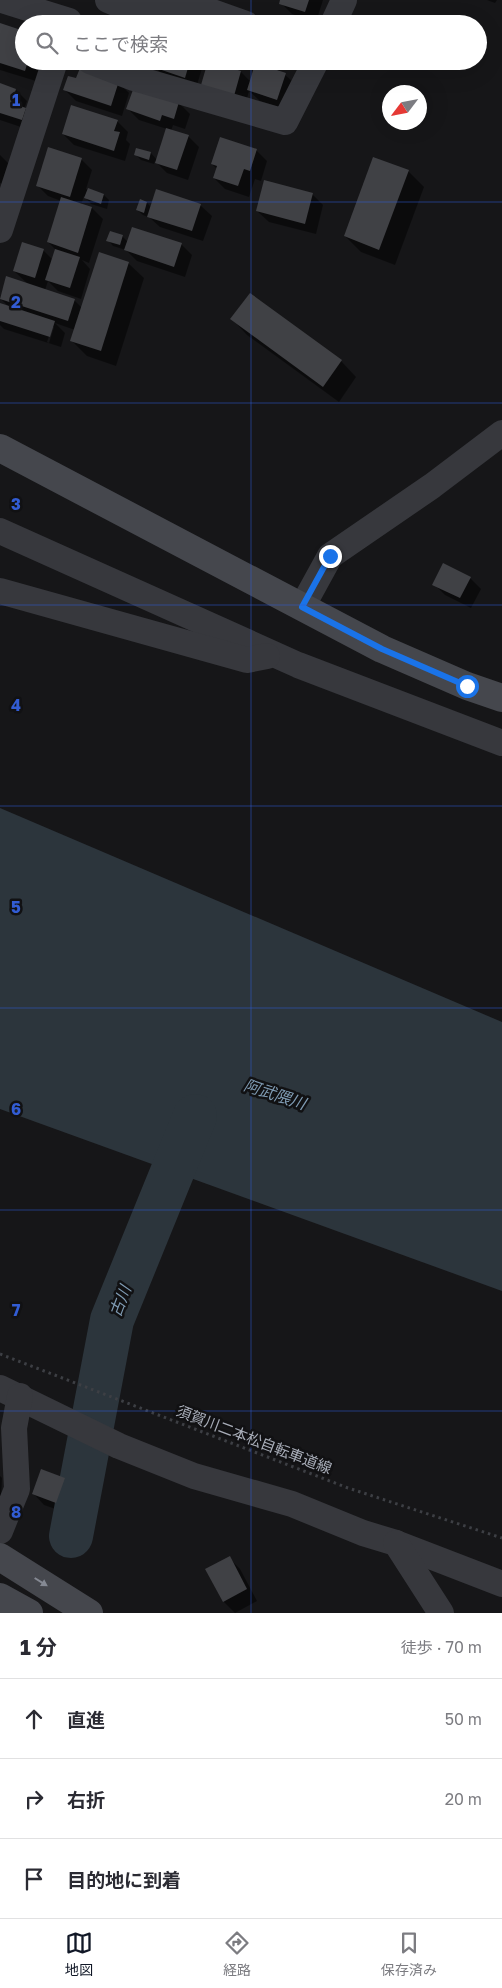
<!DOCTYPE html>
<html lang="ja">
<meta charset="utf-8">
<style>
body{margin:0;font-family:"Golos Text","Noto Sans JP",sans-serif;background:#f7f7f7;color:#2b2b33}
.compass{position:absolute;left:382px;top:85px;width:45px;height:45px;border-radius:50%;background:#fff;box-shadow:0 5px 20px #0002;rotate:238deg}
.stop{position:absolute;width:15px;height:15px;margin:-11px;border:4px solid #1a73e8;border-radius:50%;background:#fff}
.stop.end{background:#1a73e8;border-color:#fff;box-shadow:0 1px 5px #0008}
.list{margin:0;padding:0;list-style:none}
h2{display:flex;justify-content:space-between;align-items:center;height:65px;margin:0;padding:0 20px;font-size:21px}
h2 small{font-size:16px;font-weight:400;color:#7c7c81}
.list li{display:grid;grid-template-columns:32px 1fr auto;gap:15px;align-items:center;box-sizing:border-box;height:80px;padding:0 20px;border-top:1px solid #e1e1e2}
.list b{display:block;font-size:19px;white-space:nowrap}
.list em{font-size:16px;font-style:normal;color:#7c7c81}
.icon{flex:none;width:28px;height:28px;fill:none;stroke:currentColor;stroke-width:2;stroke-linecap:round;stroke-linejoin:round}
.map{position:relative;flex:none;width:502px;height:1613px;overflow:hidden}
.search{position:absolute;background:#fff;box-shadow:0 5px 20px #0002;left:15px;right:15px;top:15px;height:55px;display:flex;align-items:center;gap:12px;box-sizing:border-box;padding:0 18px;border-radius:28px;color:#7c7c81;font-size:19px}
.sheet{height:305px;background:#fff}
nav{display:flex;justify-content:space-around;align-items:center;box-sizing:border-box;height:70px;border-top:1px solid #e1e1e2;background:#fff;font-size:14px;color:#7c7c81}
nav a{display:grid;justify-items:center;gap:2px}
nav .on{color:#111827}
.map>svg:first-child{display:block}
.water{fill:#2c353c}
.shadow{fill:#0007;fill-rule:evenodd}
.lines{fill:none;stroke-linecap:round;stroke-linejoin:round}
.river{stroke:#2c353c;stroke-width:44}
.building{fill:#404145}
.path{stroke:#3d3f44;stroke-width:3;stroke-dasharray:2.5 4;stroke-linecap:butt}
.street{stroke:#37383d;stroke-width:26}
.secondary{stroke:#45474d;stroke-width:28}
.oneway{fill:#858993}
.route{stroke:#1a73e8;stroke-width:6}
.grid{fill:none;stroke:#325cd3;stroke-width:1;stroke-opacity:0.55}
.labels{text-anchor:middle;stroke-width:5;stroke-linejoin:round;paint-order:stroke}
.street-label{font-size:15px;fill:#a8adb8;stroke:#111113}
.water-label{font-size:16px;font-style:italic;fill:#7f9bb3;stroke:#111113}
.grid-label{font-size:16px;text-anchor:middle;font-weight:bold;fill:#325cd3;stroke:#111113;stroke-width:5;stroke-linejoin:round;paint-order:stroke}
</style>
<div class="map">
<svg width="502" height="1613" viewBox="0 0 502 1613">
<rect width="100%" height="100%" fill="#161618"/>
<polygon class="water" points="0,808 502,1022 502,1291 0,1109"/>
<g class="shadow">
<polygon points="282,0 323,0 316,22 292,14 281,3"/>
<polygon points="487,0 497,0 495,3"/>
<polygon points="0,25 24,61 42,61 36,81 0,70"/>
<polygon points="99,61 154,61 149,78"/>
<polygon points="157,61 199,61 203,65 196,88 166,78 155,67"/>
<polygon points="209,62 241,72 251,82 274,66 297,85 288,110 260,101 249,91 245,106 213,95"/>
<polygon points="77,80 118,82 129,93 122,116 76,101 65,90"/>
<polygon points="0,83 3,86 16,90 27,101 24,109 33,131 0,120"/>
<polygon points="179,103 190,114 185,129 173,125 171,131 188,136 199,147 188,180 167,173 155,161 154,164 141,160 135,154 137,149 151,153 157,160 167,129 139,120 128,109"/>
<polygon points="117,121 128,132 126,140 130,144 125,161 74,145 63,134"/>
<polygon points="256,150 267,161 261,181 255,179 249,197 225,189 214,178 217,169 212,164"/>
<polygon points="0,155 9,164 2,184 0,183"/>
<path d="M81,159L92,170L86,189L104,195L109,200L107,209L91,204L84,196L81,205L92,208L103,219L89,263L82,260L90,269L81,299L58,291L48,281L45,290L74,300L82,308L128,263L144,278L116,366L87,356L72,341L75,330L55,323L65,333L61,347L4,329L0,325V305L10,308L0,298L7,278L29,285L14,271L43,250L53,260L56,250L48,242L61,201L48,196L37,185ZM52,327H54L49,343L47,342Z"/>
<polygon points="408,171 424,187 395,265 361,252 345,236"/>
<polygon points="312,194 323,205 316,234 269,222 257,211"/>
<polygon points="140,201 147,203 151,207 200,205 212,216 203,241 160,227 150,218 143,215 137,210"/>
<polygon points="122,236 128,242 181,244 192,255 185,277 137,261 126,250 113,246 108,240"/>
<polygon points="232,319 341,361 356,377 339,402 247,335"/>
<polygon points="470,578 481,589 471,608 445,595 434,584"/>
<polygon points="0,1476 2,1478 0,1519"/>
<polygon points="65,1479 76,1490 67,1513 44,1505 33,1493"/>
<polygon points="229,1558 240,1569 257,1601 235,1613 224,1602"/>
</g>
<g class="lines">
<polyline class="river" points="71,1536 112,1320 195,1116"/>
</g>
<g class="building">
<polygon points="280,0 309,0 305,12 279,4"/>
<polygon points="0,23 24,31 24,61 28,61 25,71 0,63"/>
<polygon points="155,61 190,61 185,78 153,67"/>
<polygon points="208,61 241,71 234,96 201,85"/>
<polygon points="256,61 265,61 275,64 274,69 286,73 277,100 247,90"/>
<polygon points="80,68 119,81 111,106 63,90 68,76 76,78"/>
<polygon points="0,83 16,89 12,103 26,108 22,120 0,113"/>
<polygon points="134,87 179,102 174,119 162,115 160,121 126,109"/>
<polygon points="71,105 118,120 114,131 120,132 114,151 62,134"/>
<polygon points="166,128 189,135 177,170 155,163"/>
<polygon points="220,137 257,149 250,171 244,169 238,186 213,178 217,166 211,164"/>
<polygon points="48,147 82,158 70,197 36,186"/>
<polygon points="136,148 151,152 149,160 134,155"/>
<polygon points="373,157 409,170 379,250 344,236"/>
<polygon points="264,180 313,193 305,224 256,211"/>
<polygon points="88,188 104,194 101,204 84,198"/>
<polygon points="156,189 201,204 192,231 147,217"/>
<polygon points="61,197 92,207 78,253 47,242"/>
<polygon points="140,199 147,202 144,213 136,210"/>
<polygon points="132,227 182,243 174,267 124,250"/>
<polygon points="110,231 123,235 120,245 106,241"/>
<polygon points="22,242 44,249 35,278 13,271"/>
<polygon points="55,249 80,257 70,288 45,280"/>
<polygon points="99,252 129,262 101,351 70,341"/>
<polygon points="6,276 75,299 68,321 0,299"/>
<polygon points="250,293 342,360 323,387 230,319"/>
<polygon points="0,303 55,321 50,337 0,321"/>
<polygon points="443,563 471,577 460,598 432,585"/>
<polygon points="41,1469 65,1478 56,1503 32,1494"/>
<polygon points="230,1556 247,1589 223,1602 205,1569"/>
</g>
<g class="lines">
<polyline class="path" points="0,1354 348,1488 502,1538"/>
<g class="street">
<polyline points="2,0 69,21"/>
<polyline points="108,0 139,13 154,12 187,3 246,24"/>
<polyline points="333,24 344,0"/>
<polyline points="90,61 134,78 285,122 316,61"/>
<polyline points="0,230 55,61"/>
<polyline points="0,531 298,665 502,743"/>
<polyline points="0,591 247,660 267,656"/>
<polyline points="302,607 330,556 432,486 502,433"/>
<polyline points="0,1388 119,1446 194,1476 292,1504 363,1533 396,1543 502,1584"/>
<polyline points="0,1531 17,1489 14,1428 20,1396"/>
<polyline points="396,1543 441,1613"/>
</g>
<g class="secondary">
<polyline points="0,448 382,649 467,686 502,698"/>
<polyline points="0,1557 89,1613"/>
<polyline points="0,1597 29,1613"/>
</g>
</g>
<defs><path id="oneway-solid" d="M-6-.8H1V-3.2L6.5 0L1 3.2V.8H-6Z" transform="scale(1.25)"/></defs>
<use class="oneway" href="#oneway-solid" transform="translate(41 1582) rotate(32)"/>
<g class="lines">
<polyline class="route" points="330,556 302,607 382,649 467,686"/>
</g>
<path class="grid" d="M251,0V24M251,61V1613M0,202H502M0,403H502M0,605H502M0,806H502M0,1008H502M0,1210H502M0,1411H502"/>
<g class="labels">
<g class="street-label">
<text transform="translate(254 1440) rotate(21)" y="5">須賀川二本松自転車道線</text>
</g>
<g class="water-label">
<text transform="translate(275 1094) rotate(18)" y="6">阿武隈川</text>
<text transform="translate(120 1301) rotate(-69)" y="6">古川</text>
</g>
</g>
<g class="grid-label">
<text x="16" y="106">1</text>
<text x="16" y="308">2</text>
<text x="16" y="510">3</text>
<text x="16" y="711">4</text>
<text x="16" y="913">5</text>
<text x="16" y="1115">6</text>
<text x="16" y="1316">7</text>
<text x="16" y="1518">8</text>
</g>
</svg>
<svg class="compass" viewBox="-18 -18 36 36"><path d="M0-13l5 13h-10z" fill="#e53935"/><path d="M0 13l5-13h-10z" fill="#7c7c81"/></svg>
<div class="stop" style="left:467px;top:686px"></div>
<div class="stop end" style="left:330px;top:556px"></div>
<div class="search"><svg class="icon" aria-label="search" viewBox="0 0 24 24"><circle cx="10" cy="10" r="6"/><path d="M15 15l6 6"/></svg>ここで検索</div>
</div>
<section class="sheet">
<h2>1 分<small>徒歩 · 70 m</small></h2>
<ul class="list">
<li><svg class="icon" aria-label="ahead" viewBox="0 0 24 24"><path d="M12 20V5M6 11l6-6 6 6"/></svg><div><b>直進</b></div><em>50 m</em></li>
<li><svg class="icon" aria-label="right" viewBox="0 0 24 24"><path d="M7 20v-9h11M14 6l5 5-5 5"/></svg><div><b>右折</b></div><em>20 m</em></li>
<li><svg class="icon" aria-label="arrive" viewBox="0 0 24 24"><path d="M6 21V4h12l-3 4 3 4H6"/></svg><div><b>目的地に到着</b></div></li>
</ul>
</section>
<nav>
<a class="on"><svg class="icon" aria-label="map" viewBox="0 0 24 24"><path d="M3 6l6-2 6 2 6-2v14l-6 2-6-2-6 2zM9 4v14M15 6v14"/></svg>地図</a>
<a><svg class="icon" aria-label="directions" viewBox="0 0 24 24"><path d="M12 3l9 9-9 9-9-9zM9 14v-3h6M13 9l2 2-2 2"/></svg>経路</a>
<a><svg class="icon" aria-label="saved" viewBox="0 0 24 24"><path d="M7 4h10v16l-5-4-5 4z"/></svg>保存済み</a>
</nav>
